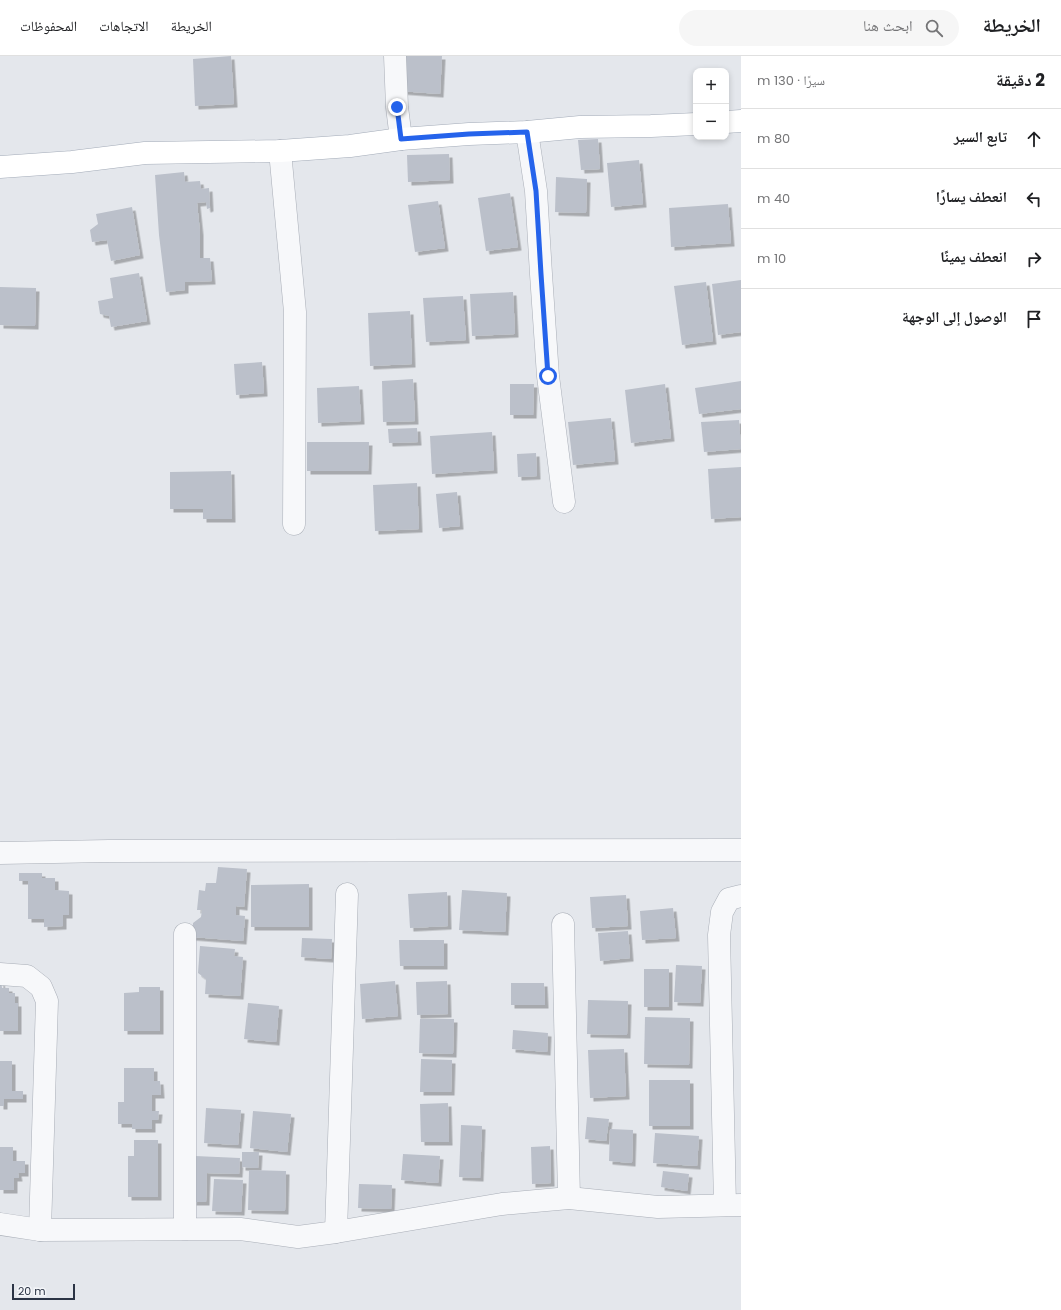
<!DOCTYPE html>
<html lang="ar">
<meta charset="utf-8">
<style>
body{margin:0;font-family:Poppins,"Noto Naskh Arabic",sans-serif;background:#f6f6f6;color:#202124;direction:rtl}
.controls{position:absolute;right:12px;top:12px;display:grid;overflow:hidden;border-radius:8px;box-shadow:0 2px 6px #0003}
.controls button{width:36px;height:36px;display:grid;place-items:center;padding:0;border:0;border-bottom:1px solid #e0e0e0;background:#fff;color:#202124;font:20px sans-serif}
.scale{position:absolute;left:12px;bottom:10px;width:63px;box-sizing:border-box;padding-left:4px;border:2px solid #2b3445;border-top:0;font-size:11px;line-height:14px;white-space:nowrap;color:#2b3445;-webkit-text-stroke:3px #f4f6f9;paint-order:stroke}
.stop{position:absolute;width:12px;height:12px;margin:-9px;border:3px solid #2563eb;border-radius:50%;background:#fff}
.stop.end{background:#2563eb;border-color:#fff;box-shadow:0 1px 4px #0008}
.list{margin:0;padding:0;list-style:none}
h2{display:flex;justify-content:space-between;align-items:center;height:52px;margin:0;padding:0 16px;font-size:17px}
h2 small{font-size:13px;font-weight:400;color:#757577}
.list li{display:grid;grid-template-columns:26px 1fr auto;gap:12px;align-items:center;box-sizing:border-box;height:60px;padding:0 16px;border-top:1px solid #e0e0e0}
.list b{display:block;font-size:15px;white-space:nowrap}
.list em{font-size:13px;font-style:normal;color:#757577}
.icon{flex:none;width:22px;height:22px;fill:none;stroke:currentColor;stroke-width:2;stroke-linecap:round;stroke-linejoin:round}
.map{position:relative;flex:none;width:741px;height:1254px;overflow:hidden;direction:ltr}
header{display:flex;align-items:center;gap:24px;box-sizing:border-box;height:56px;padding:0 20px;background:#fff;border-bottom:1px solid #e0e0e0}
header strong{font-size:19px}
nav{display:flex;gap:22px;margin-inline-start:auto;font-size:14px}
.search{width:280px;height:36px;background:#f6f6f6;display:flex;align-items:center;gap:10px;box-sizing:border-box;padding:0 14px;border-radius:22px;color:#757577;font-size:15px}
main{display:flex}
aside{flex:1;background:#fff}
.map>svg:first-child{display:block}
.building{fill:#bbc0ca;filter:url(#shadow)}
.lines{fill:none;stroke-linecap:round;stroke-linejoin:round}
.minor-casing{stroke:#a9aeb7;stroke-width:23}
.major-casing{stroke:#a3abb8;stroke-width:23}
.minor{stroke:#f7f8fa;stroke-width:22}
.major{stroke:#fff;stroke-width:22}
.route{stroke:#2563eb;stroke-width:5}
</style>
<header>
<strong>الخريطة</strong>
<div class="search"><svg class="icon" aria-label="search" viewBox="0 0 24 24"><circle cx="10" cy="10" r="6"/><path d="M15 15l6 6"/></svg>ابحث هنا</div>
<nav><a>الخريطة</a><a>الاتجاهات</a><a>المحفوظات</a></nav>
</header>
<main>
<aside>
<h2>2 دقيقة<small>سيرًا · 130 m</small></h2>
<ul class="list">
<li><svg class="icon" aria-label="ahead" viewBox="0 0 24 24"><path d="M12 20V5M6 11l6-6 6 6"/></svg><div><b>تابع السير</b></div><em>80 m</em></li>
<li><svg class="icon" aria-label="left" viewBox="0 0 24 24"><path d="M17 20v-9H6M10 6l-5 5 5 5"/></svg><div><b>انعطف يسارًا</b></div><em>40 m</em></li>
<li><svg class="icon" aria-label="right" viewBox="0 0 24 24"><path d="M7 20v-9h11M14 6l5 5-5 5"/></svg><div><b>انعطف يمينًا</b></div><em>10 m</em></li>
<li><svg class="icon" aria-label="arrive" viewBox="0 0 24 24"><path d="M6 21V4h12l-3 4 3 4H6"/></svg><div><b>الوصول إلى الوجهة</b></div></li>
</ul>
</aside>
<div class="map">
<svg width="741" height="1254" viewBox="0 0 741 1254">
<defs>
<filter id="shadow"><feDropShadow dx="3.5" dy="3.5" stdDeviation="0" flood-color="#0004"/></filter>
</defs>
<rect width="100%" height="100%" fill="#e4e7ec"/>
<g class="building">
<polygon points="231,0 234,48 195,50 193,3"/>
<polygon points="401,0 442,0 440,38 399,35"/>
<polygon points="598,83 600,113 581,114 578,84"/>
<polygon points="449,98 450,124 408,126 407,99"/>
<polygon points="639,104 643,148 611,151 607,107"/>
<polygon points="184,116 185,126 200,125 201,133 209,132 210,152 207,153 206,146 197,147 200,176 200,202 210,202 212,225 185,226 185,234 166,236 159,179 155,119"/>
<polygon points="556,121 587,123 586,157 555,156"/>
<polygon points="510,137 518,191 486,195 478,142"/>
<polygon points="438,145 445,192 415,196 408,149"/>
<polygon points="728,148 731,187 671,191 669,152"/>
<polygon points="132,151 140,199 111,205 107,184 92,186 90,174 98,168 96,158"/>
<polygon points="139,217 147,265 111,271 109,260 100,258 98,245 113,242 110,222"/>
<polygon points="741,224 741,276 718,279 712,228"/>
<polygon points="706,226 713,285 682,289 674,230"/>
<polygon points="0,231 36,232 35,270 0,269"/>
<polygon points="513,236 515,278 472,280 470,238"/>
<polygon points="463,240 466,284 426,286 423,242"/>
<polygon points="410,255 412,308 370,310 368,257"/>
<polygon points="262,306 264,337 236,339 234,308"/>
<polygon points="413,323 415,365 383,366 382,325"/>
<polygon points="741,325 741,353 699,358 695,332"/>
<polygon points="510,328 534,328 533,359 510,359"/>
<polygon points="665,328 671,382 631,387 625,334"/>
<polygon points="359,330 361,365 318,367 317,332"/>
<polygon points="611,362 615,405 573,409 568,366"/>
<polygon points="739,364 741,393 704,396 701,366"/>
<polygon points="417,372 418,386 389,387 388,373"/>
<polygon points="492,376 494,414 432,418 430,380"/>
<polygon points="307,386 369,386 368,415 307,415"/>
<polygon points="536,397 537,420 518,421 517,398"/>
<polygon points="741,411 741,461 711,463 708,413"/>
<polygon points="231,415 232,463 203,463 203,453 170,453 170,416"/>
<polygon points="417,427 419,473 375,475 373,429"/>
<polygon points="457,436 460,470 439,472 436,438"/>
<polygon points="218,811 247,813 244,851 236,850 236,859 245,860 243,885 192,881 193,867 201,861 202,854 197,854 199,834 205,835 206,827 216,827"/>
<polygon points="19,817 42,817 42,822 55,822 55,834 69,835 69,859 63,859 63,870 44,871 44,863 28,863 28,825 19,825"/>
<polygon points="309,828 309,871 251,871 251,829"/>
<polygon points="462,834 507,837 505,876 459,874"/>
<polygon points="447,836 448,870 410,872 408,838"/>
<polygon points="626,839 628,870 592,872 590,841"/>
<polygon points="673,852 676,882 642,884 640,855"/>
<polygon points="628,875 630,902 600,905 598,877"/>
<polygon points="302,882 332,883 331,903 301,901"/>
<polygon points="399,884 444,884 444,910 400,910"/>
<polygon points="200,890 235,893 234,900 243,901 240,940 205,938 206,923 198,917"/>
<polygon points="676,909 702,910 700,947 674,946"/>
<rect x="644" y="913" width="25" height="38"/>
<polygon points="0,924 1,924 2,932 9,932 9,937 15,937 15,947 18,947 18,975 0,975"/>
<polygon points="395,925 398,960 362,963 360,928"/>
<polygon points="447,925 448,958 417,959 416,926"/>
<polygon points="511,927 544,927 545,949 511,949"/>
<polygon points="139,931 160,931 160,975 124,975 124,937 139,936"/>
<polygon points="588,944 628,945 627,979 587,978"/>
<polygon points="248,947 279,950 276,986 244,983"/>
<polygon points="645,961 690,962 689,1009 644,1008"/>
<polygon points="420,963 454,963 453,998 419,997"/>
<polygon points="513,974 548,977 547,996 512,993"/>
<polygon points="624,993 626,1040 590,1042 588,994"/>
<polygon points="421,1003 452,1004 451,1036 420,1036"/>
<polygon points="0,1005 12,1005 12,1035 23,1035 23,1043 4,1043 4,1050 0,1050"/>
<polygon points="124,1012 154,1012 154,1025 160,1025 161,1039 152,1039 152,1055 159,1055 158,1064 152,1064 152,1073 132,1073 132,1068 118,1068 118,1046 124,1046"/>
<rect x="649" y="1024" width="41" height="46"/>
<polygon points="448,1047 449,1086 421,1086 420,1048"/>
<polygon points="206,1052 241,1054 238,1089 204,1087"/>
<polygon points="253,1055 291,1058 287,1096 250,1092"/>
<polygon points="587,1061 609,1063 606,1085 585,1083"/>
<polygon points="461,1069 482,1070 480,1122 459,1121"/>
<polygon points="610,1073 633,1074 632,1107 609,1105"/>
<polygon points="655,1077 699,1080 697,1110 653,1107"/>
<polygon points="134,1084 158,1084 158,1141 128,1141 128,1100 134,1100"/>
<polygon points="550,1090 551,1127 532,1128 531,1091"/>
<polygon points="0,1091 13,1091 13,1105 25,1105 25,1117 18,1117 19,1122 14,1122 14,1134 0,1134"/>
<polygon points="242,1096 259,1096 258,1112 242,1111"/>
<polygon points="403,1098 440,1100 438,1127 401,1124"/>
<polygon points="195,1100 240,1102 239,1118 207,1117 206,1146 193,1146"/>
<polygon points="249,1114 286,1115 285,1155 248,1154"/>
<polygon points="663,1115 689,1118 687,1135 661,1131"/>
<polygon points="214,1123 243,1124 241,1156 212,1155"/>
<polygon points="359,1128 392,1129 391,1153 358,1152"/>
</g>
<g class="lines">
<g class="minor-casing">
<g id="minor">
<polyline points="395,0 397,51 401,83"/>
<polyline points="527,76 536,135 541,218 548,320 564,446"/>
<polyline points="280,95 295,256 294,468"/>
<polyline points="0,797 109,795 741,794"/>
<polyline points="563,868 569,1142"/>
<polyline points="185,878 185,1173"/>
<polyline points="0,918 27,920 41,931 47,945 40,1174"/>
<polyline points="725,1149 719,879 722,856 729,843 741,840"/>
<polyline points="0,1168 40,1174 240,1173 298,1181 336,1176 502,1148 569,1142 658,1151 741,1149"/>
<polyline points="336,1176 347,838"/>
</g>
</g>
<g class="major-casing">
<g id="major">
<polyline points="726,66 741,65"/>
<polyline points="0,111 72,106 145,97 280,95 350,90 401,83 469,78 527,76 580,71 651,70 696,68"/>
</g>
</g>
<use href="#minor" class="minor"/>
<use href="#major" class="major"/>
</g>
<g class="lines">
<polyline class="route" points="397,51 401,83 469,78 527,76 536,135 541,218 548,320"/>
</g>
</svg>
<div class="controls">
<button>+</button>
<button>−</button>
</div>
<div class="scale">20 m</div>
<div class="stop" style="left:548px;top:320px"></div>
<div class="stop end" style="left:397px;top:51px"></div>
</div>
</main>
